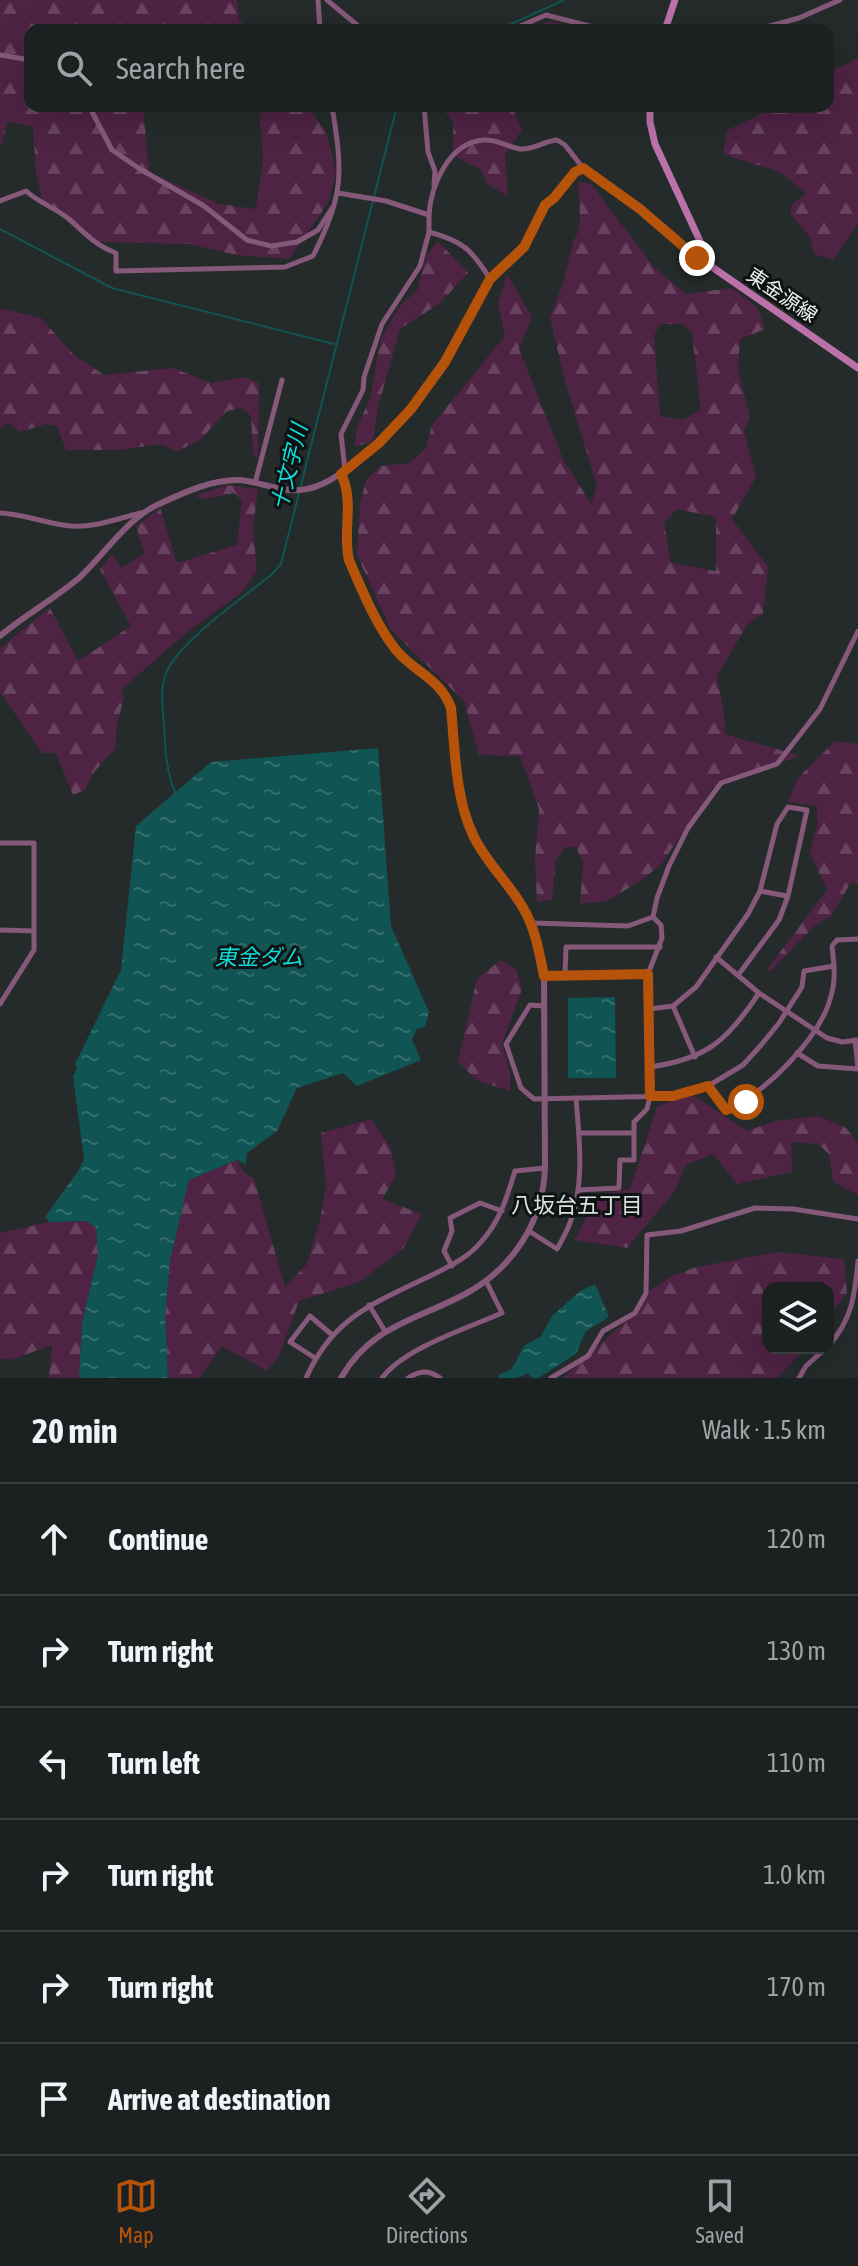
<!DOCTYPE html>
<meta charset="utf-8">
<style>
body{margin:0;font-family:"Asap Condensed","Noto Sans JP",sans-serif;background:#242829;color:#f1f3f6}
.controls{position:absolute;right:24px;bottom:24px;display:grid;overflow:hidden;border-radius:16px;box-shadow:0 8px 32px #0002}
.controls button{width:72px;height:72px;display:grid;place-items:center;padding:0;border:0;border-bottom:2px solid #393e3e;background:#1b2020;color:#f1f3f6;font:40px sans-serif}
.stop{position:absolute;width:24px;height:24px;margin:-18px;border:6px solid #b45309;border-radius:50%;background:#fff}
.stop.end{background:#b45309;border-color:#fff;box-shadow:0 2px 8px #0008}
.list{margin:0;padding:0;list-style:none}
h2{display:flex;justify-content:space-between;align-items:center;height:104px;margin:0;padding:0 32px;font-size:34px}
h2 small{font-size:26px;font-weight:400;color:#a0a3a5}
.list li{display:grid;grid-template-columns:52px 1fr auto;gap:24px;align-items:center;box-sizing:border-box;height:112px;padding:0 32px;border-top:2px solid #393e3e}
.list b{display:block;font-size:30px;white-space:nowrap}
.list em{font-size:26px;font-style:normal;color:#a0a3a5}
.icon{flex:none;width:44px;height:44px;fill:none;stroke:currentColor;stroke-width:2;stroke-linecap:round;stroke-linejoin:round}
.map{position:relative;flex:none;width:858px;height:1378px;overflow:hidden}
.search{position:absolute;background:#1b2020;box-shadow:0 8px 32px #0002;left:24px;right:24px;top:24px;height:88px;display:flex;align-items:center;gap:20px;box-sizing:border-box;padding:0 28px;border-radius:16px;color:#a0a3a5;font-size:30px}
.sheet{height:776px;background:#1b2020}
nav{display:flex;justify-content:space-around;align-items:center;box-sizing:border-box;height:112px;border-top:2px solid #393e3e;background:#1b2020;font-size:22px;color:#a0a3a5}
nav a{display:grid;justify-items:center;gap:4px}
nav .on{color:#b45309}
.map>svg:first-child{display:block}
.forest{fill:url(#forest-firs);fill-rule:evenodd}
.water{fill:url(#water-ripples)}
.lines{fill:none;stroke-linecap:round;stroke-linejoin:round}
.stream{stroke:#105553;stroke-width:2}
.minor{stroke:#86587a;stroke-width:5}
.tertiary{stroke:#86587a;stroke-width:6}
.secondary{stroke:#ba72a8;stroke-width:7}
.route{stroke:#b45309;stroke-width:10}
.labels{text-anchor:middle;stroke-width:6;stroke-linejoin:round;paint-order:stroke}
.street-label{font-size:20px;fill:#edf2f1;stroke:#0f1212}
.water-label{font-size:22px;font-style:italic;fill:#0eddd8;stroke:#0f1212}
.neighbourhood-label{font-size:22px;fill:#d9e2e1;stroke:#0f1212}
</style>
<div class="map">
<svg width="858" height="1378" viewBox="0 0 858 1378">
<defs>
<pattern id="forest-firs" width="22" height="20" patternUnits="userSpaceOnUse" patternTransform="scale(2)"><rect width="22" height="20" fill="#4e2344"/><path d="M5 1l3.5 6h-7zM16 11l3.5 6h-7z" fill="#68435f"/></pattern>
<pattern id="water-ripples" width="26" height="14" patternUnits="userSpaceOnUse" patternTransform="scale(2)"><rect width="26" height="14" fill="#105553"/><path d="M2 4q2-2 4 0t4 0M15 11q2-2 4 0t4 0" fill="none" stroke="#336e6c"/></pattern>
</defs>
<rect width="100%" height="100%" fill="#242b2a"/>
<g class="forest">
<polygon points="0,0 237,0 239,19 247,29 254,30 30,30 30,106 143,106 149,172 219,204 256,209 263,160 260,119 262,106 307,106 327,133 336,173 328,203 289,259 236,255 189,244 98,242 43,203 36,173 33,127 8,121 0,149"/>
<polygon points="551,21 582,30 526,30"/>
<polygon points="858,58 858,224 833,260 814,254 810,237 791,215 791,206 806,193 780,172 723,154 727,130 764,113 816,113 813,106 828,106 828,73"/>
<polygon points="441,106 512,106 522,130 505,154 508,196 487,184 481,170 453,155 453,122"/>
<path d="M578,181L591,184L654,267L686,294L732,288L758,308L765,329L740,339L738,371L750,417L744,431L756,477L732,519L768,567L763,613L747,625L717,676L724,713L725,734L800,756L713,787L661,865L640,881L607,901L580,904L583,862L576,847H566L556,860L552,900L537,902L535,860L539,809L520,756L479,755L464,701L391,630L357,555L360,505L366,480L381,466L410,463L426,448L432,425L505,336L498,303L507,274L532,317L519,349L563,459L591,504L597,486L565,381L550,318L565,277L573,242L578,232L580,217ZM660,324H683L692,333L701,410L683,420L660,416L654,336ZM677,509L716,517V571L671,563L664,523Z"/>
<polygon points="438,241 468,273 440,303 400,329 378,407 373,441 355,447 356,430 370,398 381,339 399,307 418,289 426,257"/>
<polygon points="3,309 41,318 74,355 104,375 173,368 211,383 244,377 259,383 258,458 253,454 251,416 241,408 227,411 199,441 177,451 161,444 120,450 66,450 57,426 46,424 20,432 8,422 0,429 0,310"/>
<polygon points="226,485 258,489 253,528 257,571 241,593 186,633 122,689 124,698 117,724 115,749 93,773 85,790 73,795 56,753 42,753 0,692 0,648 50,608 78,661 131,626 100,569 112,554 122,568 144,553 136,526 160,508 177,563 237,545 242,501 234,493 204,499 195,496"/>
<polygon points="835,741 858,744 858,885 851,882 832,915 813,927 773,969 765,972 827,890 810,853 817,825 817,806 788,802 798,778"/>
<polygon points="501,960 516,969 522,989 502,1044 510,1073 510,1091 476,1080 458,1061 477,979"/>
<polygon points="690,1093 747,1131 775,1121 818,1116 846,1128 858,1143 858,1195 833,1181 829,1154 818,1144 791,1142 792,1172 737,1184 713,1154 686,1165 675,1191 627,1248 575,1240 597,1195 630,1189 657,1107"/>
<polygon points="371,1119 391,1148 396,1176 382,1199 422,1214 403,1249 359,1282 299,1301 279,1356 267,1371 222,1346 199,1378 168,1378 165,1316 170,1259 189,1180 237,1160 242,1170 254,1179 285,1287 307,1264 320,1220 326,1187 321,1133"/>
<polygon points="88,1221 96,1228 98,1255 82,1323 79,1378 49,1378 52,1345 11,1360 0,1358 0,1233 49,1222"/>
<polygon points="777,1252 844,1259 847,1293 828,1318 828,1288 768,1288 768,1348 806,1348 777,1378 563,1378 635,1313 646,1293 672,1276 696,1267"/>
</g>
<g class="water">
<polygon points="378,748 391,926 429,1012 425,1027 417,1029 412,1039 421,1060 357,1086 343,1073 297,1088 277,1131 247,1153 246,1164 237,1160 189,1180 170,1260 165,1316 168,1378 79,1378 82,1323 98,1255 96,1228 87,1221 49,1222 45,1217 80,1168 84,1159 73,1076 77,1069 75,1064 121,970 136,826 211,762"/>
<polygon points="615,997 616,1078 568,1078 568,998"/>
<polygon points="595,1284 609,1317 586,1331 576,1354 538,1378 532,1378 528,1373 517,1378 499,1378 498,1375 512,1369 524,1346 541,1336 552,1316 580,1291"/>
</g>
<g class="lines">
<g class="stream">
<polyline points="498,30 564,0"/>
<polyline points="0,229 112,288 334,344"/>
<path d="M175,792C166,770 165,749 164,725C163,710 160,692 165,676C175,644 244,597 271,575L281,564L397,106"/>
</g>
<g class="minor">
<polyline points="318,0 320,30"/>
<polyline points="327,0 363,30"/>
<polyline points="511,30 546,15 605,30"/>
<polyline points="755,30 799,18 840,0"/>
<polyline points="0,55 30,60"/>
<polyline points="89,106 112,150 140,169 204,206 247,240 271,246 297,242 318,230 332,208"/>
<polyline points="424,106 428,152 435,171 434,185"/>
<path d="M338,193L386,201L429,215C431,185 449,142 484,140C498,139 507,147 520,149C533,150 544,141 557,140L565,145L583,168L640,209L697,258L709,262"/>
<path d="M0,201L26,191C39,203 56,208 69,219C85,233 96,246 116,253V271L285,267L313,256C344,194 343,174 332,106"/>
<path d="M429,232C463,241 472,250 490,279L524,247L545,205L554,198L575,172L583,168"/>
<polyline points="345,470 341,434 363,390 364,377 382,324 420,266 429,232 429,215"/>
<polyline points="255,483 282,380"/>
<path d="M0,513C25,514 47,524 71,526C94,528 119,518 141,513"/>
<polyline points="0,843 34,843 34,950 0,1004"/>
<polyline points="760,891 787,896"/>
<polyline points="653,917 657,898 669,866 688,828 721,783 777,764 820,709 858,631"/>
<polyline points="532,923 628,926 653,917"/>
<polyline points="0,930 34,931"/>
<polyline points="716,957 759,993 827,1038 842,1042 858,1040"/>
<polyline points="565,975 566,947 660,947"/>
<polyline points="544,976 648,974"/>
<polyline points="543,1006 530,1005 506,1044 521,1088 534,1099 673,1096 708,1086 743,1065 762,1044 779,1023 802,987 804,971 834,966"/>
<polyline points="673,1006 695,1057"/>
<polyline points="649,1009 673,1006 696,987 748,914 760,891 777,824 788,807 807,810 788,896 779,920 739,974"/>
<polyline points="855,1040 858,1068"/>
<polyline points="797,1053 818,1066 858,1069"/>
<path d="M650,1067C707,1059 728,1040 759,993"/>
<path d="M708,1086L726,1110C764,1095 821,1037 831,996C836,980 834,963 832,946L837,940L858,939"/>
<polyline points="579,1133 633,1133"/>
<polyline points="578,1190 619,1188 620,1160 634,1160 634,1122 647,1109 650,1096 648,974 662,938 661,925 653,917"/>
<path d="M529,1231L557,1249C562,1240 568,1230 571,1220C585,1182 579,1137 576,1098"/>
<polyline points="452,1266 444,1251 452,1231 450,1218 480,1203 502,1211"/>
<polyline points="369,1305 385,1331"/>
<path d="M828,1346C852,1321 855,1294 858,1261"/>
<polyline points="315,1358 290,1342 310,1316 331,1334"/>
<path d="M306,1378C333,1317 374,1303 430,1276C448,1267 468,1258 481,1242C500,1221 507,1197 515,1171L545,1168"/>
<path d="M382,1378C404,1348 468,1328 502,1313L486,1281"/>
<path d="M408,1378C419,1371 429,1369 440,1378"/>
<polyline points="551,1378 588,1356 603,1331 635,1313 646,1293 647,1235 681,1231 755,1208 793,1209 858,1219"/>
<polyline points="799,1378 806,1366 826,1348"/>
</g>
<g class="tertiary">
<path d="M0,636C25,615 54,599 79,578C105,554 126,519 159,504C183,493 212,479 240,480C260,482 280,492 300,490C323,488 341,474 358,459C420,409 453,349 490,279"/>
<path d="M341,1378C371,1325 418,1320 467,1293C514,1267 543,1221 545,1168L544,976L540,954L533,926L524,908L481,849L467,820L460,787L451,708C441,679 414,672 396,650C376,625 362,589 349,560C342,531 355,503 341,474"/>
</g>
<g class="secondary">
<polyline points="665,30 675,0"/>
<polyline points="650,106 650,122 655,144 712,267 858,368"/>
</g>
</g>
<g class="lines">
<path class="route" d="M697,258L640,209L583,168L575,172L554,198L545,205L524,247L490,279L445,362L411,409L379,443L341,474C355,502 342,531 349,560C362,590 376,625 396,650C414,672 441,679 451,708C455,749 455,797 473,835C485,861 507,881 522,906C535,927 539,951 544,976L648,974L650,1096H673L708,1086L726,1110L746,1102"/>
</g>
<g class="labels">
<g class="street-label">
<text transform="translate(782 295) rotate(34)" y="7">東金源線</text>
</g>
<g class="water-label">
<text transform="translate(289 467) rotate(-76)" y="8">十文字川</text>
<text x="259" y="965">東金ダム</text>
</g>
<g class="neighbourhood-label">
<text x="577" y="1213">八坂台五丁目</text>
</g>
</g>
</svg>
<div class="controls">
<button><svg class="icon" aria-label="layers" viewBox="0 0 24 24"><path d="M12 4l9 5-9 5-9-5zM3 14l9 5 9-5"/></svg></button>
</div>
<div class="stop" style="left:746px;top:1102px"></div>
<div class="stop end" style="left:697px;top:258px"></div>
<div class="search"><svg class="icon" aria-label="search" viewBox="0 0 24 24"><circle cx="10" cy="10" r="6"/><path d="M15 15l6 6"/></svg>Search here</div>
</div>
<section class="sheet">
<h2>20 min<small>Walk · 1.5 km</small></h2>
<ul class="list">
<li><svg class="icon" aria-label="ahead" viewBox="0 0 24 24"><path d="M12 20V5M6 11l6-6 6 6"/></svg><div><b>Continue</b></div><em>120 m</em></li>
<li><svg class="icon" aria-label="right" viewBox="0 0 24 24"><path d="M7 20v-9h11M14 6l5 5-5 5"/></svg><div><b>Turn right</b></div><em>130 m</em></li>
<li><svg class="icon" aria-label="left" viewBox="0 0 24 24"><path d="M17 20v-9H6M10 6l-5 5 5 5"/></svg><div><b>Turn left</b></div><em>110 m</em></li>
<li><svg class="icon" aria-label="right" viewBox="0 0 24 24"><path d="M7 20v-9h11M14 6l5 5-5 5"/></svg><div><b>Turn right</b></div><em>1.0 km</em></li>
<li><svg class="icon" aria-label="right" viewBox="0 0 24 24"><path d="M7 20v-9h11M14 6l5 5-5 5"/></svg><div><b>Turn right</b></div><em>170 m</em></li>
<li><svg class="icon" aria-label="arrive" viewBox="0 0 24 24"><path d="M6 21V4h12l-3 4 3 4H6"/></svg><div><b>Arrive at destination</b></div></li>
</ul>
</section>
<nav>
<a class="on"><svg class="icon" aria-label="map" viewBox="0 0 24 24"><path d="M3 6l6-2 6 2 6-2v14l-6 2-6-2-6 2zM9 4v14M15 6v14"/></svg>Map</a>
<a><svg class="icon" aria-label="directions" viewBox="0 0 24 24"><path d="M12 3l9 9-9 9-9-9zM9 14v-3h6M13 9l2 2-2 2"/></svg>Directions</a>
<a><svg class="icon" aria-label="saved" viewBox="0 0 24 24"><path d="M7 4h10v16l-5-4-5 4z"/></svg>Saved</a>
</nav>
